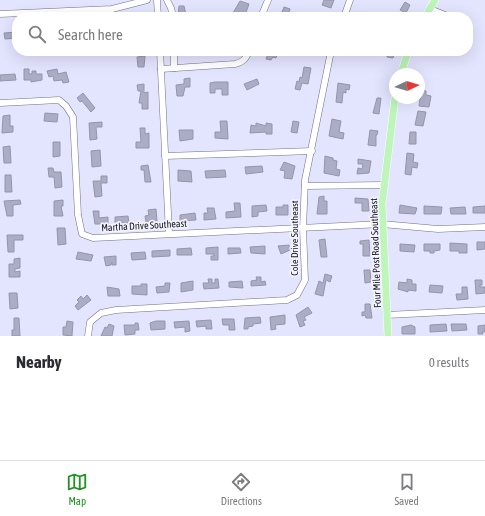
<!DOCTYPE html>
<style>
body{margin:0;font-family:"Asap Condensed",sans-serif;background:#f2f2f3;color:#2b2b33}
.compass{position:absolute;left:389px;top:68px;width:36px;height:36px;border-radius:50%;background:#fff;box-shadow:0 4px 16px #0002;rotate:86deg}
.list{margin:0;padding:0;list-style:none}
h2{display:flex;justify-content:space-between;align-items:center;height:52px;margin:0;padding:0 16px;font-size:17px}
h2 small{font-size:13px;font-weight:400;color:#7c7c81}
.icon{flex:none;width:22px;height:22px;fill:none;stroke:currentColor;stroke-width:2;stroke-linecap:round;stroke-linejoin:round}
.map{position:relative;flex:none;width:485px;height:336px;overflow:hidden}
.search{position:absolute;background:#fff;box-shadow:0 4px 16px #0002;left:12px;right:12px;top:12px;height:44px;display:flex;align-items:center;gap:10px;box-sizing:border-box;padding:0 14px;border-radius:16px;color:#7c7c81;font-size:15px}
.sheet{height:124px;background:#fff}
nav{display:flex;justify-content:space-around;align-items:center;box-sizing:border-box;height:56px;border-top:1px solid #e1e1e2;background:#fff;font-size:11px;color:#7c7c81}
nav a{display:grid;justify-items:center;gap:2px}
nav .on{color:#219320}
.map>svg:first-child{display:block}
.building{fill:#abadc5;stroke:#9495ad}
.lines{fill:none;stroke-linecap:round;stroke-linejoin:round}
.minor-casing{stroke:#707188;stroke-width:7}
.major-casing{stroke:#fff;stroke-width:8}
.minor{stroke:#fff;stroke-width:6}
.major{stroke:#bff5bb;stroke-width:7}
.labels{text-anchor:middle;stroke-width:3.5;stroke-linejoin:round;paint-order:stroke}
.street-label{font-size:10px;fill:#181821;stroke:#f2f3fd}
</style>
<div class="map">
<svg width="485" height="336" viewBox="0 0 485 336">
<rect width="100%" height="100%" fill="#e3e4fe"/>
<g class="building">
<polygon points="324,0 334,0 331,8 322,5"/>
<polygon points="240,1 249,4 245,15 233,13"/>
<polygon points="405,2 410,5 406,13 400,10"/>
<polygon points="179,6 184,6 186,15 184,17 178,17"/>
<polygon points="284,7 290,9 288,15 289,17 280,17"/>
<polygon points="17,32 17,38 5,39 4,33"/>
<rect x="177" y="51" width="13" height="3"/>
<polygon points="269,51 281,51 281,53 278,52 276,58 273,57 271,60 266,59"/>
<polygon points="388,51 395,51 393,58 387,57"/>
<polygon points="145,56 144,67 138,67 137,57"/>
<polygon points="304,67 311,68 308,84 302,83 300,90 295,89 297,81 299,82 300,77 302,78"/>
<polygon points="24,69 29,69 29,74 32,74 32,71 36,71 36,74 42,74 42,80 31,82 31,80 24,80"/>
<polygon points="57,69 58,74 66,72 69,82 63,83 62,80 54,81 53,76 49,77 47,71"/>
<polygon points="15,74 16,80 0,81 0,75"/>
<polygon points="190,78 190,87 185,87 183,96 177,96 176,85 184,84 184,79"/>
<polygon points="257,79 259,84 247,90 244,84"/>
<polygon points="215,82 228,82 228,95 222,95 222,89 215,89 215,93 210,93 210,83"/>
<polygon points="338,83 350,85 349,90 346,89 346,93 343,92 342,103 336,102"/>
<polygon points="144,84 144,93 148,92 148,109 142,109 142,103 139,103 141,91 138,91 137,85"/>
<polygon points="421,90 426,91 426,95 431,96 429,107 419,106"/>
<polygon points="83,93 95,108 91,112 82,101 80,102 77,98"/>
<polygon points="377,98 381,98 379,114 373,113"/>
<polygon points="418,111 426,112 423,126 415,125"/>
<polygon points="45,113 58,114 57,122 44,121"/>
<polygon points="10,115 10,126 13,126 13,132 2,133 3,116"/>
<polygon points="332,119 341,121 339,132 344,133 343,139 329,136"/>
<polygon points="220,121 227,121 228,139 215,138 215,132 221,132"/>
<polygon points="293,121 299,122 297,133 291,132"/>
<polygon points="102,122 102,127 96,127 97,139 90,140 89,123"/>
<polygon points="256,123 266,126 266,123 272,124 272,134 266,134 266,132 250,133 251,125 256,126"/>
<polygon points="140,128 145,128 145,134 149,133 149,148 136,148 136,142 141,142"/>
<polygon points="179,130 193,130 193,139 180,141"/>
<polygon points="370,130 378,131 377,135 376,135 376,146 368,145"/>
<polygon points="410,132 416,132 416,144 409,144"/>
<polygon points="53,142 60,142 60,156 53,157"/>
<polygon points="10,146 11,163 4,163 3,147"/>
<polygon points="100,150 101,166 92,167 91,151"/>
<polygon points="407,153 414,154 413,162 418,163 417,168 412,167 411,175 405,174"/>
<polygon points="325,156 333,158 333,160 337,161 336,169 340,170 339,176 324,173"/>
<polygon points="358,159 371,161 369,173 357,174 358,168 362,169 363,164 358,164"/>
<polygon points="284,162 295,166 292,179 284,178 285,171 280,170"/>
<polygon points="148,165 151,182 145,182 144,170 141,170 141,166"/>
<polygon points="262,166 263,172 246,174 245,167"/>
<polygon points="48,168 53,168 54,172 61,172 62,187 55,188 54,177 49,177"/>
<polygon points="178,170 191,171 192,182 178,181"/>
<polygon points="225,170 226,177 206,178 205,171"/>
<polygon points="5,175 11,175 12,192 5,192"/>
<polygon points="101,176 107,176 107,183 101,183 102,196 95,197 93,181 101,181"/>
<polygon points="324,196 324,201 327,201 327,214 317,214 319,197"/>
<polygon points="355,198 368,199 369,211 362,211 362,203 355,203"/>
<polygon points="20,200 21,204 13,205 13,216 7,216 4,201"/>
<polygon points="63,200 63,206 61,206 63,216 54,216 54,201"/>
<polygon points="234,203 240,203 241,217 226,218 226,212 235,211"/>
<polygon points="266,205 267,211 258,212 258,216 252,217 252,206"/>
<polygon points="283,205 288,205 288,215 276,215 276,207 283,207"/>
<polygon points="400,205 417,208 415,214 399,213"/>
<polygon points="424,206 442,207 441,214 424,214"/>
<polygon points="485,206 485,213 473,213 473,207"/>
<polygon points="465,207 466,214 451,214 450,208"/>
<polygon points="207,208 214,208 216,219 204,220 204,213 208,213"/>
<polygon points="156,209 157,221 146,222 145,216 149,215 148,210"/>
<polygon points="93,211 99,211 99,218 108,217 108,224 95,224"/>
<polygon points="195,213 196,220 180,221 180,215"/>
<polygon points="128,216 129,223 115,223 115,217"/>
<polygon points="57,228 65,228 66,244 58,245"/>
<polygon points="7,235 23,235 23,240 14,240 14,252 8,252"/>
<polygon points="325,239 327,257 321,257 319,240"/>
<polygon points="369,240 370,256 363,256 363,244 360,244 360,241"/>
<polygon points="477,242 485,242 485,249 477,250"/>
<polygon points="450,243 467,244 467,253 459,253 459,251 450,251"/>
<polygon points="400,244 415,245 414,252 400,251"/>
<polygon points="424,244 440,244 440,250 434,251 434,253 430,253 430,251 424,251"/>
<polygon points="289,245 290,250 281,254 278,246"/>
<polygon points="265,246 265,254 251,253 250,247"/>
<polygon points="218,247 218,260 211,260 211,256 214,256 214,254 206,254 206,248"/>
<polygon points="191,248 192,255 177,255 177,249"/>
<polygon points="228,248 240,248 241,253 228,254"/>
<polygon points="170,250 170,256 152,257 152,251"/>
<polygon points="78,252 93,255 91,261 76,259"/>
<polygon points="145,252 146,259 132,260 131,253"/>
<polygon points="116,256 116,265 112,265 112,262 111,265 106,266 104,257"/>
<polygon points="20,258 20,268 15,269 15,272 20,271 20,277 9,277 9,264 14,264 14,259"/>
<polygon points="364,270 370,270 371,282 365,283"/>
<polygon points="325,274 332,276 330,282 326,280 323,296 315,294 319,281 323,283"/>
<polygon points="256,277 261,277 261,282 265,281 266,285 251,286 251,281 257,280"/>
<polygon points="208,279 212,279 212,283 215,283 215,279 218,279 219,288 204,289 203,283 209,283"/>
<polygon points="407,279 412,280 412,284 416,284 416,291 408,290 408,292 398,289 399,282 407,283"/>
<polygon points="475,280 482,280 482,285 480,285 480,287 485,287 485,293 476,294"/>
<polygon points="193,281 193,290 181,292 181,283"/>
<polygon points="242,281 243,288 229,287 229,282"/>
<polygon points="165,283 170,283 169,292 157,293 156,287 165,286"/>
<polygon points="141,284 147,284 147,295 132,294 132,286 141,286"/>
<polygon points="430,285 443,286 442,293 429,292"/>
<polygon points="107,287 119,289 120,296 108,296"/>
<polygon points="462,287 467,287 468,299 457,300 456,294 462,294"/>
<polygon points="9,293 17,293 18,308 10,309"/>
<polygon points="87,295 91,300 78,310 75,306 79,302 77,300 81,296 83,299"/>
<polygon points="365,304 370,304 372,318 366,318 365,315 362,316 362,312 365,312"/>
<polygon points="308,307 312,313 304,317 306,320 303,321 305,325 300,327 296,315"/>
<polygon points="285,315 285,324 275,325 276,329 271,330 270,317"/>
<polygon points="260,317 261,323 253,324 253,326 248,327 248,329 244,329 245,318"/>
<polygon points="14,318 19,318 20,336 12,336 12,330 14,330"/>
<polygon points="222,319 234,319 235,330 229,330 229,325 223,325"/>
<polygon points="211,320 212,329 206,329 206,326 197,327 196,321"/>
<polygon points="67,321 73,322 72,336 63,335 63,327 66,327"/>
<polygon points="156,321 165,321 165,329 151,330 150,323"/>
<polygon points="189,321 190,331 185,332 185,327 175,328 174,322"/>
<polygon points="135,323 138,323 139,330 135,330 135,334 125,335 124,325 135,325"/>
<polygon points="109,324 114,326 112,336 101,336 105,327 107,328"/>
<polygon points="446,324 447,331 430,332 430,325"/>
<polygon points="451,324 466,324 467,330 452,331"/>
<polygon points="411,325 415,327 415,334 402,334 402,327"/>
<polygon points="485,325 485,332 482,332 483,334 478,334 478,326"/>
</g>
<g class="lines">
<g class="minor-casing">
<g id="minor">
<polyline points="157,0 158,17"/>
<polyline points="167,0 171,8 173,17"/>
<polyline points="430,9 450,17"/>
<polyline points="0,14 112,9 147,0"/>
<polyline points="261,17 268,0"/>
<polyline points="344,17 350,0"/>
<polyline points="160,51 169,233"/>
<polyline points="174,51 174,68"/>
<path d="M161,69L235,64C243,62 246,59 249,51"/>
<polyline points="0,103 59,100 66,106 73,117 78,215 82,234 93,238 382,224 438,229 485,227"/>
<polyline points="165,156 312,151"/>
<polyline points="305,186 384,185"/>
<polyline points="387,315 485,310"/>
<polyline points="88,336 90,322 101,313 116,310 287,300 297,295 305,280 303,228 305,180 331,51"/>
</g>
</g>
<g class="major-casing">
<g id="major">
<polyline points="425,17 435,0"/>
<polyline points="401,74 408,51"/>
<polyline points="388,336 382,204 395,98"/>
</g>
</g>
<use href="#minor" class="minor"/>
<use href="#major" class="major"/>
</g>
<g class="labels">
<g class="street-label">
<text transform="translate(144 225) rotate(-3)" y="4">Martha Drive Southeast</text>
<text transform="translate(294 238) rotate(-90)" y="4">Cole Drive Southeast</text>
<text transform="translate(375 253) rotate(-92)" y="4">Four Mile Post Road Southeast</text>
</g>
</g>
</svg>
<svg class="compass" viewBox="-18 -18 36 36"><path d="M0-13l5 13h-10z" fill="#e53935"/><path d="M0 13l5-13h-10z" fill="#7c7c81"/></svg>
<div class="search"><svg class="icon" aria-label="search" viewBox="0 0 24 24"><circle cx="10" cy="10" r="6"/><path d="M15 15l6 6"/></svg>Search here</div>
</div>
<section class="sheet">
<h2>Nearby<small>0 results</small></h2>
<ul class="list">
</ul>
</section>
<nav>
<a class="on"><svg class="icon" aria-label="map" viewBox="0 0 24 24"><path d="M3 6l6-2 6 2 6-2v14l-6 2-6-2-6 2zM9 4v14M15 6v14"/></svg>Map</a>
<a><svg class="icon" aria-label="directions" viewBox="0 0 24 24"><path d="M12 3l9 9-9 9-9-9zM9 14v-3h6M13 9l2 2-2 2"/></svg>Directions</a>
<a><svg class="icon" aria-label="saved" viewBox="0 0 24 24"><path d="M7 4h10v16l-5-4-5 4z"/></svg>Saved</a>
</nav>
